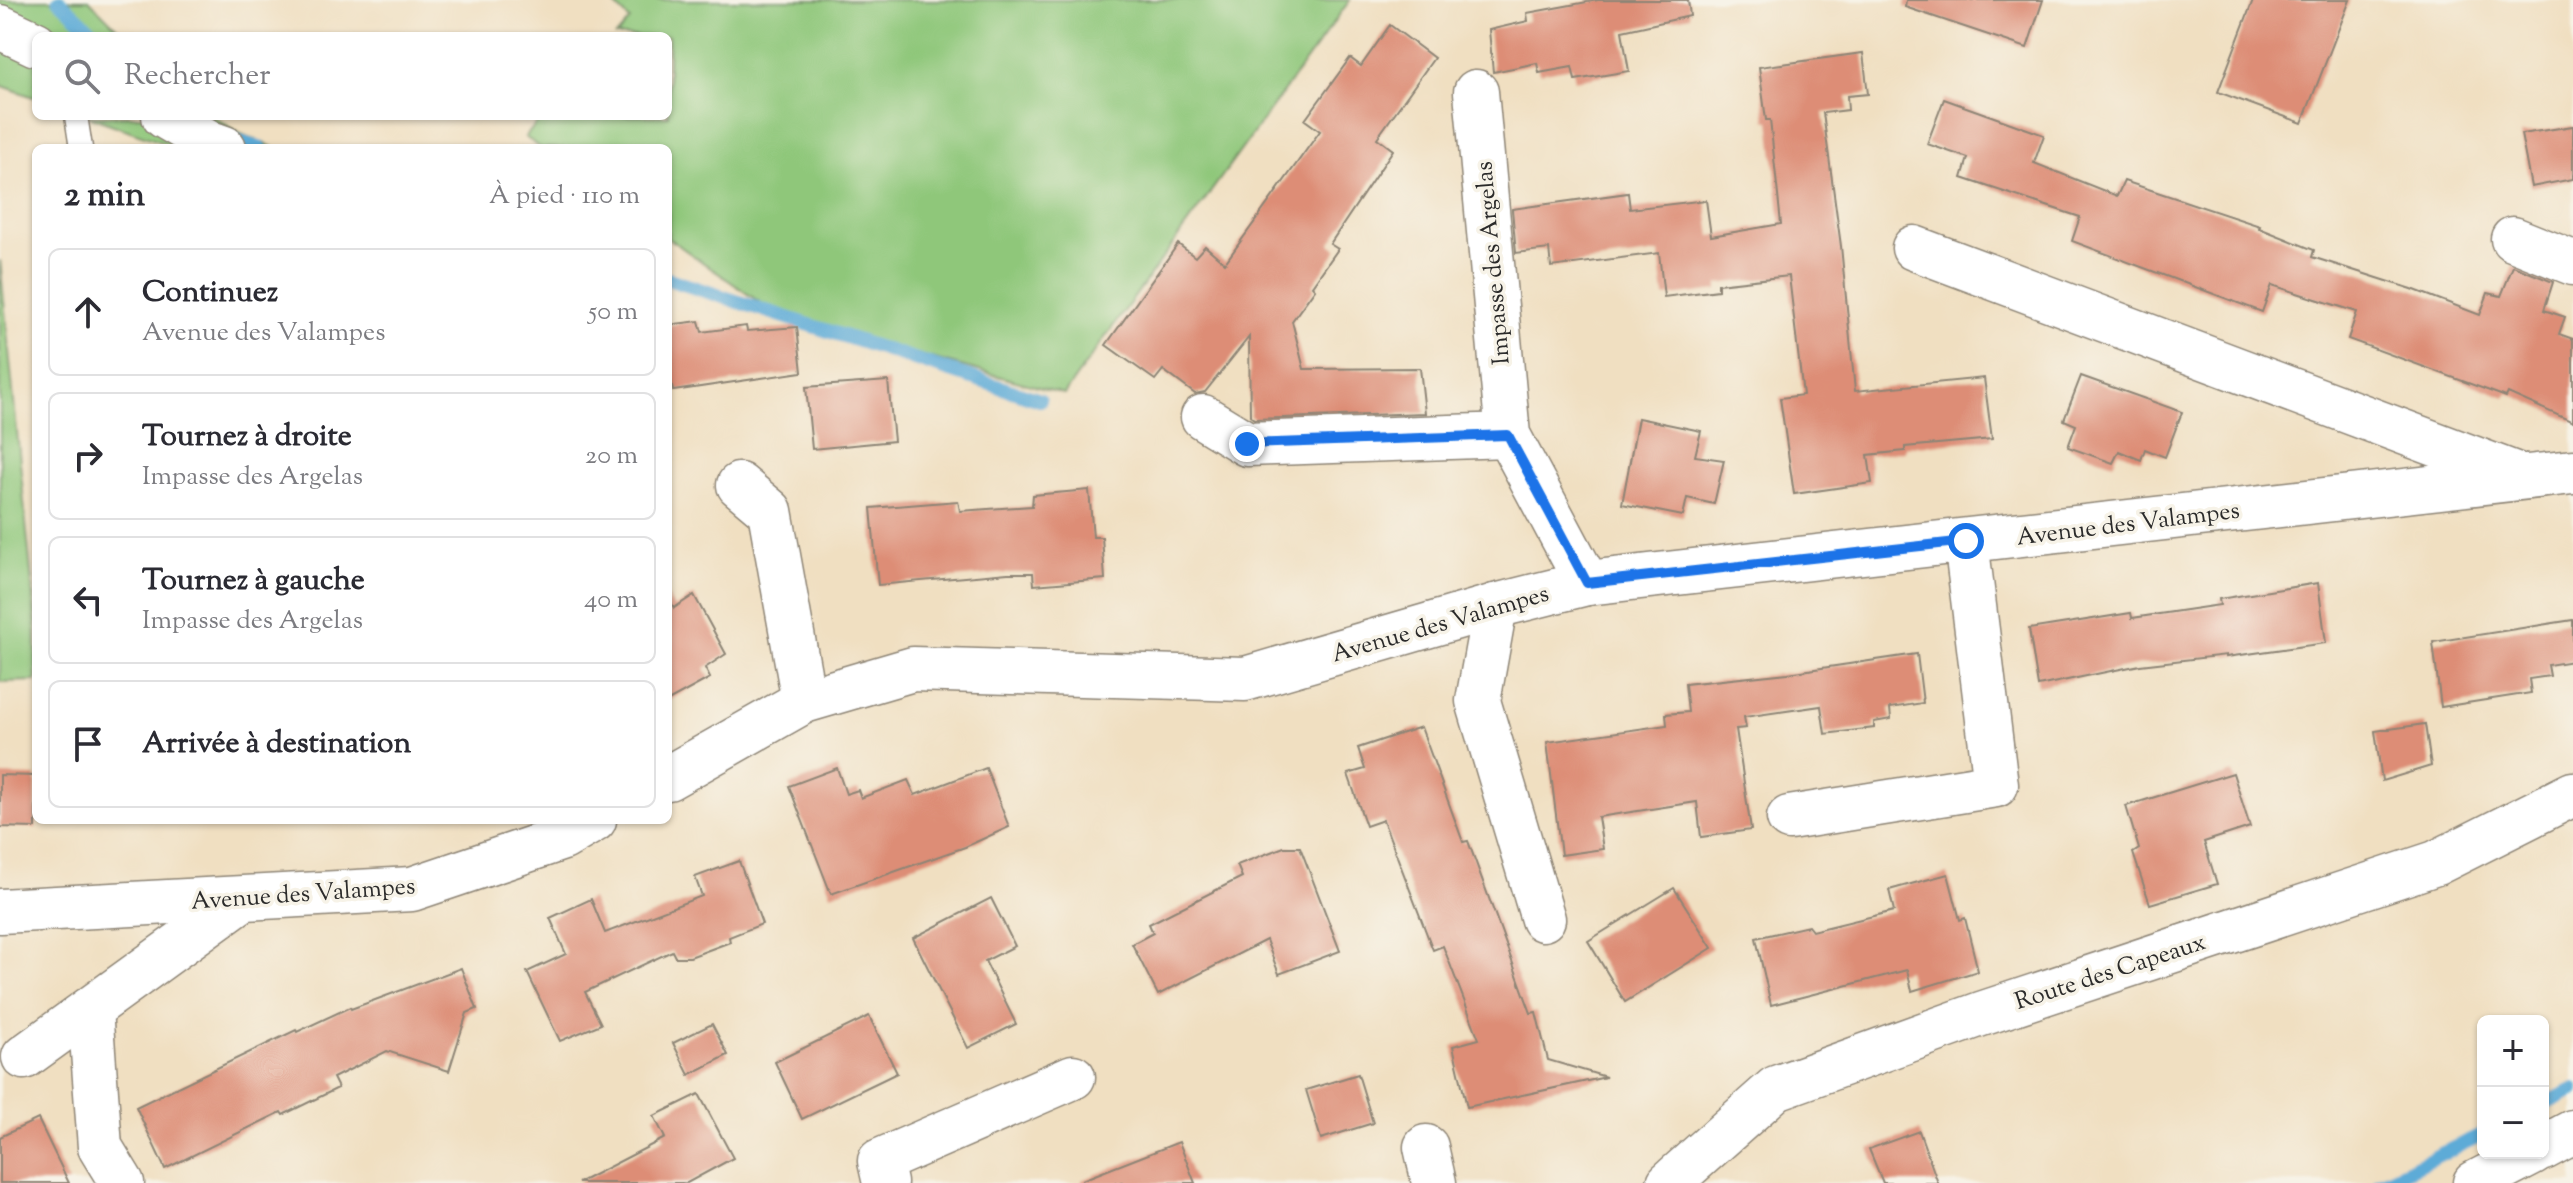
<!DOCTYPE html>
<html lang="fr">
<meta charset="utf-8">
<style>
body{margin:0;font-family:"Sorts Mill Goudy",serif;background:#f7f7f7;color:#2b2b33}
.controls{position:absolute;right:24px;bottom:24px;display:grid;overflow:hidden;border-radius:12px;box-shadow:0 2px 6px #0004}
.controls button{width:72px;height:72px;display:grid;place-items:center;padding:0;border:0;border-bottom:2px solid #e1e1e2;background:#fff;color:#2b2b33;font:40px sans-serif}
.stop{position:absolute;width:24px;height:24px;margin:-18px;border:6px solid #1a73e8;border-radius:50%;background:#fff}
.stop.end{background:#1a73e8;border-color:#fff;box-shadow:0 2px 8px #0008}
.list{margin:0;padding:0;list-style:none}
h2{display:flex;justify-content:space-between;align-items:center;height:104px;margin:0;padding:0 32px;font-size:34px}
h2 small{font-size:26px;font-weight:400;color:#7c7c81}
.list li{display:grid;grid-template-columns:52px 1fr auto;gap:24px;align-items:center;box-sizing:border-box;height:128px;margin:0 16px 16px;padding:0 16px;border:2px solid #e1e1e2;border-radius:12px}
.list b{display:block;font-size:30px;white-space:nowrap}
.list p{margin:0;font-size:26px;white-space:nowrap;color:#7c7c81}
.list em{font-size:26px;font-style:normal;color:#7c7c81}
.icon{flex:none;width:44px;height:44px;fill:none;stroke:currentColor;stroke-width:2;stroke-linecap:round;stroke-linejoin:round}
.map{position:relative;flex:none;width:2573px;height:1183px;overflow:hidden}
.search{position:absolute;background:#fff;box-shadow:0 2px 6px #0004;left:32px;top:32px;width:640px;height:88px;display:flex;align-items:center;gap:20px;box-sizing:border-box;padding:0 28px;border-radius:12px;color:#7c7c81;font-size:30px}
.panel{position:absolute;background:#fff;box-shadow:0 2px 6px #0004;left:32px;top:144px;width:640px;height:680px;border-radius:12px}
.map>svg:first-child{display:block}
.green{fill:#8fc77a;stroke:#5d7952;stroke-width:2}
.lines{fill:none;stroke-linecap:round;stroke-linejoin:round}
.stream{stroke:#5dabd7;stroke-width:14}
.building{fill:#dd8d76}
.lane-casing{stroke:#8e8576;stroke-width:25}
.street-casing{stroke:#8e8576;stroke-width:47}
.secondary-casing{stroke:#8e8576;stroke-width:47}
.lane{stroke:#fff;stroke-width:22}
.street{stroke:#fff;stroke-width:44}
.secondary{stroke:#fff;stroke-width:44}
.route{stroke:#1a73e8;stroke-width:10}
.labels{text-anchor:middle;stroke-width:7;stroke-linejoin:round;paint-order:stroke}
.street-label{font-size:24px;fill:#2b2b2b;stroke:#f7f3e8}
</style>
<div class="map">
<svg width="2573" height="1183" viewBox="0 0 2573 1183">
<rect width="100%" height="100%" fill="#f7f3e8"/>
<filter id="ink" filterUnits="userSpaceOnUse"><feTurbulence type="fractalNoise" baseFrequency=".0125" numOctaves="2"/><feDisplacementMap in="SourceGraphic" scale="16" xChannelSelector="R" yChannelSelector="G"/><feConvolveMatrix kernelMatrix="1 2 1 2 8 2 1 2 1" color-interpolation-filters="sRGB"/></filter>
<filter id="wash" filterUnits="userSpaceOnUse"><feTurbulence type="fractalNoise" baseFrequency=".006" numOctaves="4" result="noise"/><feDisplacementMap in="SourceGraphic" scale="32" xChannelSelector="R" yChannelSelector="G"/><feGaussianBlur stdDeviation="1.8" result="paint"/><feColorMatrix in="noise" values="0 0 0 0 0 0 0 0 0 0 0 0 0 0 0 0 0 1.4 0 .05"/><feComposite in="paint" operator="in"/></filter>
<g filter="url(#wash)">
<rect width="100%" height="100%" fill="#f0dfc1"/>
<g class="green">
<polygon points="0,0 89,0 125,36 36,36 36,98 0,85"/>
<polygon points="610,0 1350,0 1064,394 781,317 668,238 668,148 541,148 525,137 543,116 668,116 668,36 616,36 630,20"/>
<polygon points="88,116 212,116 241,134 275,148 178,148"/>
<polygon points="0,260 36,623 36,681 0,682"/>
</g>
<g class="lines">
<g class="stream">
<polyline points="59,0 97,36"/>
<polyline points="227,138 260,148"/>
<polyline points="668,279 1040,400"/>
<polyline points="2543,1105 2573,1090"/>
<polyline points="2380,1183 2483,1134"/>
</g>
</g>
<g id="blocks">
<g class="building">
<polygon points="1598,0 1688,0 1690,16 1622,31 1629,71 1575,80 1572,67 1539,73 1537,63 1493,72 1489,30 1528,21 1527,13"/>
<polygon points="1906,0 2043,0 2027,48 1905,7"/>
<polygon points="2253,0 2350,0 2302,123 2218,92"/>
<polygon points="1390,25 1434,58 1377,138 1393,150 1330,244 1338,249 1312,286 1315,289 1292,321 1304,369 1420,368 1425,413 1254,419 1250,416 1249,337 1205,392 1195,394 1163,370 1155,380 1106,345 1178,244 1195,257 1205,246 1225,263 1320,131 1305,120 1350,58 1361,66"/>
<polygon points="1863,53 1868,94 1847,96 1848,110 1823,113 1841,246 1855,391 1984,378 1992,439 1905,447 1905,451 1868,455 1872,483 1794,494 1780,398 1803,395 1789,276 1718,284 1718,290 1664,297 1659,253 1551,267 1549,249 1516,253 1512,209 1628,193 1630,209 1706,200 1711,236 1781,224 1770,120 1766,120 1759,67"/>
<polygon points="1944,99 2044,135 2034,163 2117,196 2124,181 2260,226 2259,228 2314,250 2312,257 2412,289 2480,315 2488,293 2501,296 2513,266 2553,282 2544,310 2565,317 2559,334 2573,339 2573,422 2508,393 2506,397 2348,339 2357,312 2272,285 2262,312 2072,241 2080,217 1962,178 1968,158 1927,144"/>
<polygon points="2573,126 2573,179 2531,187 2521,134"/>
<polygon points="699,321 702,332 746,326 747,331 797,327 802,372 673,391 671,380 668,380 668,325"/>
<polygon points="2081,376 2182,412 2165,457 2145,449 2141,460 2119,451 2113,463 2068,447 2076,425 2064,420"/>
<polygon points="888,381 894,441 812,449 806,387"/>
<polygon points="1638,418 1701,431 1695,456 1724,460 1714,504 1687,498 1683,516 1622,504"/>
<polygon points="1089,490 1093,537 1102,537 1105,579 1034,585 1033,573 1008,573 878,585 871,508 958,501 960,511 1032,506 1033,495"/>
<polygon points="2318,583 2326,643 2226,657 2226,655 2140,665 2038,686 2029,629 2131,613 2132,618 2220,605 2219,599"/>
<polygon points="694,595 726,654 705,668 710,678 668,701 668,596 674,608"/>
<polygon points="2573,620 2573,661 2548,665 2550,676 2529,679 2531,693 2441,707 2433,642"/>
<polygon points="1917,654 1923,703 1890,708 1891,719 1874,722 1874,728 1825,734 1821,706 1744,717 1746,728 1736,729 1751,830 1701,837 1697,802 1598,817 1603,849 1561,855 1547,742 1667,725 1666,714 1688,712 1685,684 1788,673"/>
<polygon points="2425,724 2431,766 2382,781 2375,731"/>
<polygon points="1421,727 1463,842 1468,841 1531,1013 1536,1012 1548,1060 1606,1077 1467,1107 1453,1046 1479,1039 1443,946 1433,950 1383,820 1366,826 1348,774 1365,769 1358,748"/>
<polygon points="837,768 846,794 858,790 861,798 908,780 915,795 986,768 1009,827 965,847 831,894 789,786"/>
<polygon points="2233,773 2250,827 2204,842 2217,884 2150,904 2133,853 2139,849 2126,806"/>
<polygon points="0,775 36,776 36,828 0,827"/>
<polygon points="1284,847 1300,847 1340,951 1279,974 1266,940 1158,995 1132,944 1153,933 1149,924 1242,877 1237,865"/>
<polygon points="739,861 762,924 729,937 730,942 690,957 675,957 672,951 585,992 601,1024 560,1041 527,972 566,954 550,918 591,899 605,933 702,896 695,877"/>
<polygon points="1948,874 1960,920 1965,918 1978,971 1912,991 1907,970 1771,1005 1756,938 1808,926 1812,931 1894,911 1889,890"/>
<polygon points="1674,888 1712,948 1625,1002 1588,941"/>
<polygon points="991,898 1015,946 985,961 1016,1024 968,1048 913,938"/>
<polygon points="461,968 477,1009 467,1013 449,1071 387,1051 333,1078 338,1088 283,1115 281,1112 165,1169 136,1107 296,1030 297,1032 350,1007 351,1009"/>
<polygon points="869,1016 897,1073 802,1119 775,1062"/>
<polygon points="712,1024 728,1055 689,1075 673,1043"/>
<polygon points="1358,1074 1373,1123 1321,1139 1306,1090"/>
<polygon points="699,1094 733,1158 687,1183 578,1183 665,1138 654,1116"/>
<polygon points="38,1119 69,1183 0,1183 0,1137"/>
<polygon points="1919,1131 1938,1183 1883,1183 1869,1149"/>
<polygon points="1179,1142 1195,1183 1082,1183 1082,1180"/>
</g>
</g>
</g>
<g filter="url(#ink)">
<use href="#blocks" fill-opacity="0" stroke="#8e8576" stroke-width="2"/>
<g class="lines">
<g class="lane-casing">
<polyline id="lane" points="76,116 81,148"/>
</g>
<g class="street-casing">
<g id="street">
<polyline points="0,27 36,44"/>
<polyline points="1476,92 1508,435 1587,583"/>
<polyline points="164,116 210,143 224,148"/>
<polyline points="2513,239 2573,263"/>
<polyline points="1914,248 2515,474"/>
<polyline points="1203,417 1247,444 1508,435"/>
<polyline points="739,485 770,511 804,701"/>
<polyline points="1495,606 1478,701 1543,919"/>
<polyline points="668,778 804,701 913,669 1245,679 1495,606 1587,583 2573,472"/>
<polyline points="1789,818 1996,785 1966,541"/>
<polyline points="0,911 412,889 563,838 594,820"/>
<polyline points="90,1010 100,1147 122,1183"/>
<polyline points="24,1057 242,899"/>
<polyline points="1426,1147 1434,1183"/>
<polyline points="885,1183 880,1161 1073,1077"/>
<polyline points="1669,1183 1776,1088 1981,1014 2436,863 2573,794"/>
</g>
</g>
<g class="secondary-casing">
<g id="secondary">
<polyline points="2543,1148 2573,1132"/>
<polyline points="2475,1183 2533,1153"/>
</g>
</g>
<use href="#lane" class="lane"/>
<use href="#street" class="street"/>
<use href="#secondary" class="secondary"/>
</g>
</g>
<g class="lines" filter="url(#ink)">
<polyline class="route" points="1247,444 1508,435 1587,583 1966,541"/>
</g>
<g class="labels">
<g class="street-label">
<text transform="translate(1492 263) rotate(-95)" y="8">Impasse des Argelas</text>
<text transform="translate(2128 523) rotate(-7)" y="8">Avenue des Valampes</text>
<text transform="translate(1440 623) rotate(-16)" y="8">Avenue des Valampes</text>
<text transform="translate(303 893) rotate(-4)" y="8">Avenue des Valampes</text>
<text transform="translate(2110 971) rotate(-18)" y="8">Route des Capeaux</text>
</g>
</g>
</svg>
<div class="controls">
<button>+</button>
<button>−</button>
</div>
<div class="stop" style="left:1966px;top:541px"></div>
<div class="stop end" style="left:1247px;top:444px"></div>
<div class="search"><svg class="icon" aria-label="search" viewBox="0 0 24 24"><circle cx="10" cy="10" r="6"/><path d="M15 15l6 6"/></svg>Rechercher</div>
<section class="panel">
<h2>2 min<small>À pied · 110 m</small></h2>
<ul class="list">
<li><svg class="icon" aria-label="ahead" viewBox="0 0 24 24"><path d="M12 20V5M6 11l6-6 6 6"/></svg><div><b>Continuez</b><p>Avenue des Valampes</p></div><em>50 m</em></li>
<li><svg class="icon" aria-label="right" viewBox="0 0 24 24"><path d="M7 20v-9h11M14 6l5 5-5 5"/></svg><div><b>Tournez à droite</b><p>Impasse des Argelas</p></div><em>20 m</em></li>
<li><svg class="icon" aria-label="left" viewBox="0 0 24 24"><path d="M17 20v-9H6M10 6l-5 5 5 5"/></svg><div><b>Tournez à gauche</b><p>Impasse des Argelas</p></div><em>40 m</em></li>
<li><svg class="icon" aria-label="arrive" viewBox="0 0 24 24"><path d="M6 21V4h12l-3 4 3 4H6"/></svg><div><b>Arrivée à destination</b></div></li>
</ul>
</section>
</div>
